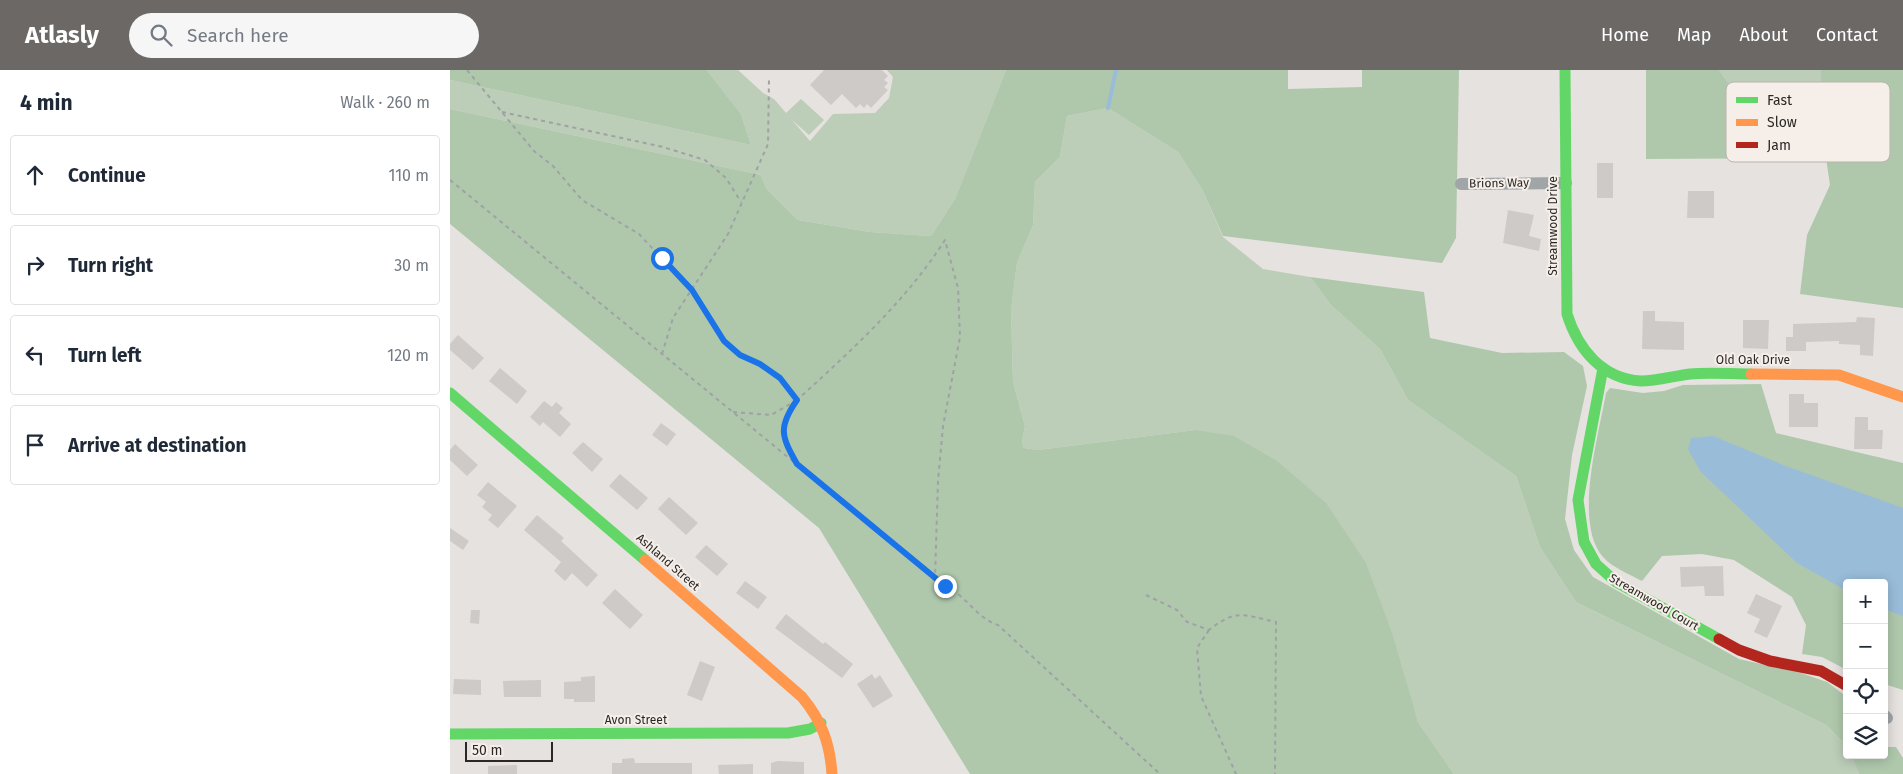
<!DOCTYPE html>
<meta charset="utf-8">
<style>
body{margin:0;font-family:"Fira Sans",sans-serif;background:#f6f6f7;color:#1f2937}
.controls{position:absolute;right:15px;bottom:15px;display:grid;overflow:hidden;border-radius:5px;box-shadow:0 2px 12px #0003}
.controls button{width:45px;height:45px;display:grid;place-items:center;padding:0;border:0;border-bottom:1px solid #e0e1e3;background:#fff;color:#1f2937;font:25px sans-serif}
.scale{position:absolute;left:15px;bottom:12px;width:88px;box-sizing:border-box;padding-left:5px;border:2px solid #2a2725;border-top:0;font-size:14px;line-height:18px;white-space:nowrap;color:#2a2725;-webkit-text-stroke:4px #f6efe9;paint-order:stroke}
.stop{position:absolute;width:15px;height:15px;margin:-11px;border:4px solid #1a73e8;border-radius:50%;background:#fff}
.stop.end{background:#1a73e8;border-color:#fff;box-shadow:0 1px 5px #0008}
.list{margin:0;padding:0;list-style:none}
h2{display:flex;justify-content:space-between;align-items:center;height:65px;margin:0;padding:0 20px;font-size:21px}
h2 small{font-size:16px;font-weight:400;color:#747a83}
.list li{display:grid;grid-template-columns:32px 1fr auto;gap:15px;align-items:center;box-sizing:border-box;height:80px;margin:0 10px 10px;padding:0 10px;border:1px solid #e0e1e3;border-radius:5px}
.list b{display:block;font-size:19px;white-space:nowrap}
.list em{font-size:16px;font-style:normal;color:#747a83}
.icon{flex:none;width:28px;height:28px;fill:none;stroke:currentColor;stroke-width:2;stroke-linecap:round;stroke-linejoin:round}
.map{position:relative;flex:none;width:1453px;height:704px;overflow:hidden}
header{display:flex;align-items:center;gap:30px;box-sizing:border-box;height:70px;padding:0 25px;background:#6c6866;color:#fff}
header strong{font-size:24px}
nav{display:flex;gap:28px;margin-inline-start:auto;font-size:18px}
.search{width:350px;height:45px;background:#f6f6f7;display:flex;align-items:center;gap:12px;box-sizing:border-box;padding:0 18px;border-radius:28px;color:#747a83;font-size:19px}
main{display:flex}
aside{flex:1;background:#fff}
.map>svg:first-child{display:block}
.green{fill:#bccdb8}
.forest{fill:#afc8ac}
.water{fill:#99bcd9}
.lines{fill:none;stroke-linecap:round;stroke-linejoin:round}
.stream{stroke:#99bcd9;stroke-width:4}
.building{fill:#cecac8}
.path{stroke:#9fa2a4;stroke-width:2;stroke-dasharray:4 4;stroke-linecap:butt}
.street{stroke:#a0a6a8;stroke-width:12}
.fast{stroke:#63d668;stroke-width:11}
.slow{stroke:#ff974d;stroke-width:11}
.jam{stroke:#b3261e;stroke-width:11}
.route{stroke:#1a73e8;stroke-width:6}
.labels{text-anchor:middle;stroke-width:4;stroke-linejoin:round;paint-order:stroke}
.street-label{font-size:12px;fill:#2a2725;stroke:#f6efe9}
.key{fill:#f6efe9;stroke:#b9b3ae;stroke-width:1}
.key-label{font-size:14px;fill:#2a2725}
</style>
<header>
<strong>Atlasly</strong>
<div class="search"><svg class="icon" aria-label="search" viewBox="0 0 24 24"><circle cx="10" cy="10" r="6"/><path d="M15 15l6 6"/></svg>Search here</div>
<nav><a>Home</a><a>Map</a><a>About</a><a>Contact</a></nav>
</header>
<main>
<aside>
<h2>4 min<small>Walk · 260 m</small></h2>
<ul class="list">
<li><svg class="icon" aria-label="ahead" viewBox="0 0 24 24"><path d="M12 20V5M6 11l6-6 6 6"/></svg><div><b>Continue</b></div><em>110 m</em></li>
<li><svg class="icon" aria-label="right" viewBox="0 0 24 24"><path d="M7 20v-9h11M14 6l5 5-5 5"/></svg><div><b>Turn right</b></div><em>30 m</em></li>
<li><svg class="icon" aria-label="left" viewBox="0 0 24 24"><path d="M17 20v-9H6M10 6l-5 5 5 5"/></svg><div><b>Turn left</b></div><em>120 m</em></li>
<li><svg class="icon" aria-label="arrive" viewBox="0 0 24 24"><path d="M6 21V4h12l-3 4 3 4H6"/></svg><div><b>Arrive at destination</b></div></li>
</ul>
</aside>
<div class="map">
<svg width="1453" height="704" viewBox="0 0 1453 704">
<rect width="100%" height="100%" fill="#e6e2df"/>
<g class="green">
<polygon points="257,0 288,0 313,23 324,29 336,43 351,29 374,50 359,65 342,50 360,71 383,44 425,43 439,28 443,7 437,0 556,0 505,129 481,166 420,162 348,150 316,118 311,105 0,39 0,10 301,75 291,44"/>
<polygon points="1269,0 1371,0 1371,40 1330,39 1284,21"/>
<polygon points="658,38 728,82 753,121 773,167 813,199 860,207 881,235 930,279 958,330 1066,406 1090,477 1126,532 1376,655 1396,675 1397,685 1401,685 1409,704 1004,704 968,652 956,615 745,360 588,380 574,378 572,372 575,356 563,312 561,239 567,193 583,155 585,112 610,87 617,46"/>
</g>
<g class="forest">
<polygon points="0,0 257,0 291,44 301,75 0,10"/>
<polygon points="556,0 838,0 838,19 912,17 912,0 1009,0 1006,168 992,193 773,166 753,121 728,82 658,38 617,46 610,87 585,112 583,155 567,193 561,239 563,312 575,356 572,372 574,378 588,380 745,360 784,366 827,391 876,433 916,493 942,563 968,652 1004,704 520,704 369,458 0,154 0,39 311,105 316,118 348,150 420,162 481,166 505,129"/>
<polygon points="1196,0 1269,0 1284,21 1330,39 1371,40 1371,0 1453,0 1453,238 1350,224 1357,165 1380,115 1376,88 1196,89"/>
<polygon points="860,207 974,222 980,268 1052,283 1114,282 1133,296 1137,316 1122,385 1115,449 1124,480 1143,507 1289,589 1351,603 1377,612 1397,627 1397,676 1376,655 1126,532 1090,477 1066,406 958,330 930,279 881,235"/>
<path d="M1311,314L1326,363L1453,393V620L1434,614V513H1397V600L1372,587L1352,584L1356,555L1342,527L1284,490L1252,484L1212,486L1192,511C1179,504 1163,498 1153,487C1123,453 1149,364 1156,323L1160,318L1193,323L1214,321L1233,315Z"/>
<polygon points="1434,677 1446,677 1453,688 1453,704 1409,704 1401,685 1434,685"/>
</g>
<polygon class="water" points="1263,366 1336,396 1453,438 1453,546 1434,539 1434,513 1397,513 1397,521 1347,493 1250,401 1238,379 1241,368"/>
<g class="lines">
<polyline class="stream" points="658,38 666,0"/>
</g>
<g class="building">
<polygon points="374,0 432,0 438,6 434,10 438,13 434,17 438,20 421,38 417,34 414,38 410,34 406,38 392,24 381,35 360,15"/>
<rect x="1147" y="93" width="16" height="35"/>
<polygon points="1238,121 1264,121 1264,148 1237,148"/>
<polygon points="1058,140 1084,145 1079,166 1091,169 1089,181 1053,173"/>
<polygon points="1193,241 1205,241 1205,251 1234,252 1234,280 1192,279"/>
<polygon points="1407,247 1425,248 1423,286 1410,285 1410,275 1389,274 1389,271 1356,272 1356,281 1336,281 1336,267 1343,267 1343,254 1406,252"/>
<polygon points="1293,250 1319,250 1318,279 1293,278"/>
<polygon points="8,265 34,288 23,300 0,280 0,274"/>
<polygon points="50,298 77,321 67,334 39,311"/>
<polygon points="1339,324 1354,324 1354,333 1368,333 1368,357 1339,357"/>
<polygon points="94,331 102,337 106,332 113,338 109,343 121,354 110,367 93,352 90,356 80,347"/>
<polygon points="1405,347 1418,347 1418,360 1433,360 1432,379 1404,379"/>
<polygon points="211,353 226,364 217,376 202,365"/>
<polygon points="133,372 153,389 142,402 122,383"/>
<polygon points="5,374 28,395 17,406 0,390 0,380"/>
<polygon points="170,404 198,428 187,440 159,416"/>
<polygon points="38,412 67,436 48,458 38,450 42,445 32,437 36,432 27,425"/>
<polygon points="219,427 248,453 236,465 208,439"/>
<polygon points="87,445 114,468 111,471 148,505 137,517 122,503 115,511 104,501 111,492 74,460"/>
<polygon points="0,458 19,471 13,480 0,471"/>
<polygon points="256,475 278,494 267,506 245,487"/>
<polygon points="1273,496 1274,526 1255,526 1254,516 1231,517 1230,497"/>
<polygon points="295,511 317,527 308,539 286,523"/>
<polygon points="165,519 193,545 180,559 152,533"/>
<polygon points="1306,524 1332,536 1317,568 1304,562 1310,549 1297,543"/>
<polygon points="21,540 30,540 29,554 20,553"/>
<polygon points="336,544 373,574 375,572 403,594 392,608 325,558"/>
<polygon points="250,591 265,597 252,631 237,625"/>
<polygon points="422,604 425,609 430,605 443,626 423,638 407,614"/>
<polygon points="145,606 145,632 124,632 124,629 114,629 114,612 131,611 131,607"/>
<polygon points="4,609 31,610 31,625 3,624"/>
<polygon points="91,610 91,627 54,627 53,611"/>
<polygon points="184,688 185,693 242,693 242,704 162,704 162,693 172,693 172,689"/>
<polygon points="328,691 354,692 354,704 321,704 321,693"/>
<polygon points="303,694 303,704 269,704 268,695"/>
<polygon points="67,695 67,704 38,704 38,696"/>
</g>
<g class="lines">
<g class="path">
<path d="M17,0L84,81L103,96L132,130L189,164L241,220L274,271L290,285L310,294L330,308L347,330C400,282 456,231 495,170L508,218L510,267L493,356L488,411L485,508"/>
<polyline points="52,42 213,77 255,90 276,108 291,132"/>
<path d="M0,110L495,516C516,525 526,548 548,555L710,704"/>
<polyline points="212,284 223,248 278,164 318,74 319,7"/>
<path d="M283,342L321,345L347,330C329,356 331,366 346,393"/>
<path d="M696,525L727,540L737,552L759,560C787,538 793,545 826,552L825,704"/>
<polyline points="759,560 747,578 751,626 786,704"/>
</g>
<g class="street">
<polyline points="1011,114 1116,113"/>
<polyline points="1434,645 1437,648"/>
</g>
<g class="fast">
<path d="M1115,0L1117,244C1128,279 1152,309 1191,311C1208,311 1223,306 1240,304C1260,302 1281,304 1301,304"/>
<polyline points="1153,298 1128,430 1134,472 1146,494 1166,512 1269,569"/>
<polyline points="0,323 195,490"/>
<polyline points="0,664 338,663 360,659 371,653"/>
</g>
<g class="slow">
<polyline points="1301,304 1389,305 1453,327"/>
<path d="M195,490L352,627C372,651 380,674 382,704"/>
</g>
<polyline class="jam" points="1269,569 1289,580 1320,591 1371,601 1397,616"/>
</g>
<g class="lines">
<path class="route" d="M212,188L242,220L274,271L290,285L310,294L330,308L347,330C328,357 331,366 347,394L495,516"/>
</g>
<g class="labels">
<g class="street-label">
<text transform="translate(1049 113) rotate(-1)" y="4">Brions Way</text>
<text transform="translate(1103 156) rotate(-90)" y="4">Streamwood Drive</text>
<text x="1303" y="294">Old Oak Drive</text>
<text transform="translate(218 492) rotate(41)" y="4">Ashland Street</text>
<text transform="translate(1204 532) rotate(30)" y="4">Streamwood Court</text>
<text x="186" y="654">Avon Street</text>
</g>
</g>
<rect x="1276" y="12" width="164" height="80" rx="8" class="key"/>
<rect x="1286" y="27" width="22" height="6" fill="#63d668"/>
<rect x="1286" y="49" width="22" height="7" fill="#ff974d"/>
<rect x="1286" y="72" width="22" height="6" fill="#b3261e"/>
<g class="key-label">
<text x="1317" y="35">Fast</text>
<text x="1317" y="57">Slow</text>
<text x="1317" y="80">Jam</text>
</g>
</svg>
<div class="controls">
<button>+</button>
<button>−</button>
<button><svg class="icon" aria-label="locate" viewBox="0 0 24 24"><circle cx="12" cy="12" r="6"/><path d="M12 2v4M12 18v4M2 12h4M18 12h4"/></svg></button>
<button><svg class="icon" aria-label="layers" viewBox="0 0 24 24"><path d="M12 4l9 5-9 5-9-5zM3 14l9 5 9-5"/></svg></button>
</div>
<div class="scale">50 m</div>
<div class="stop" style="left:212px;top:188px"></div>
<div class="stop end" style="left:495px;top:516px"></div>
</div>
</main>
